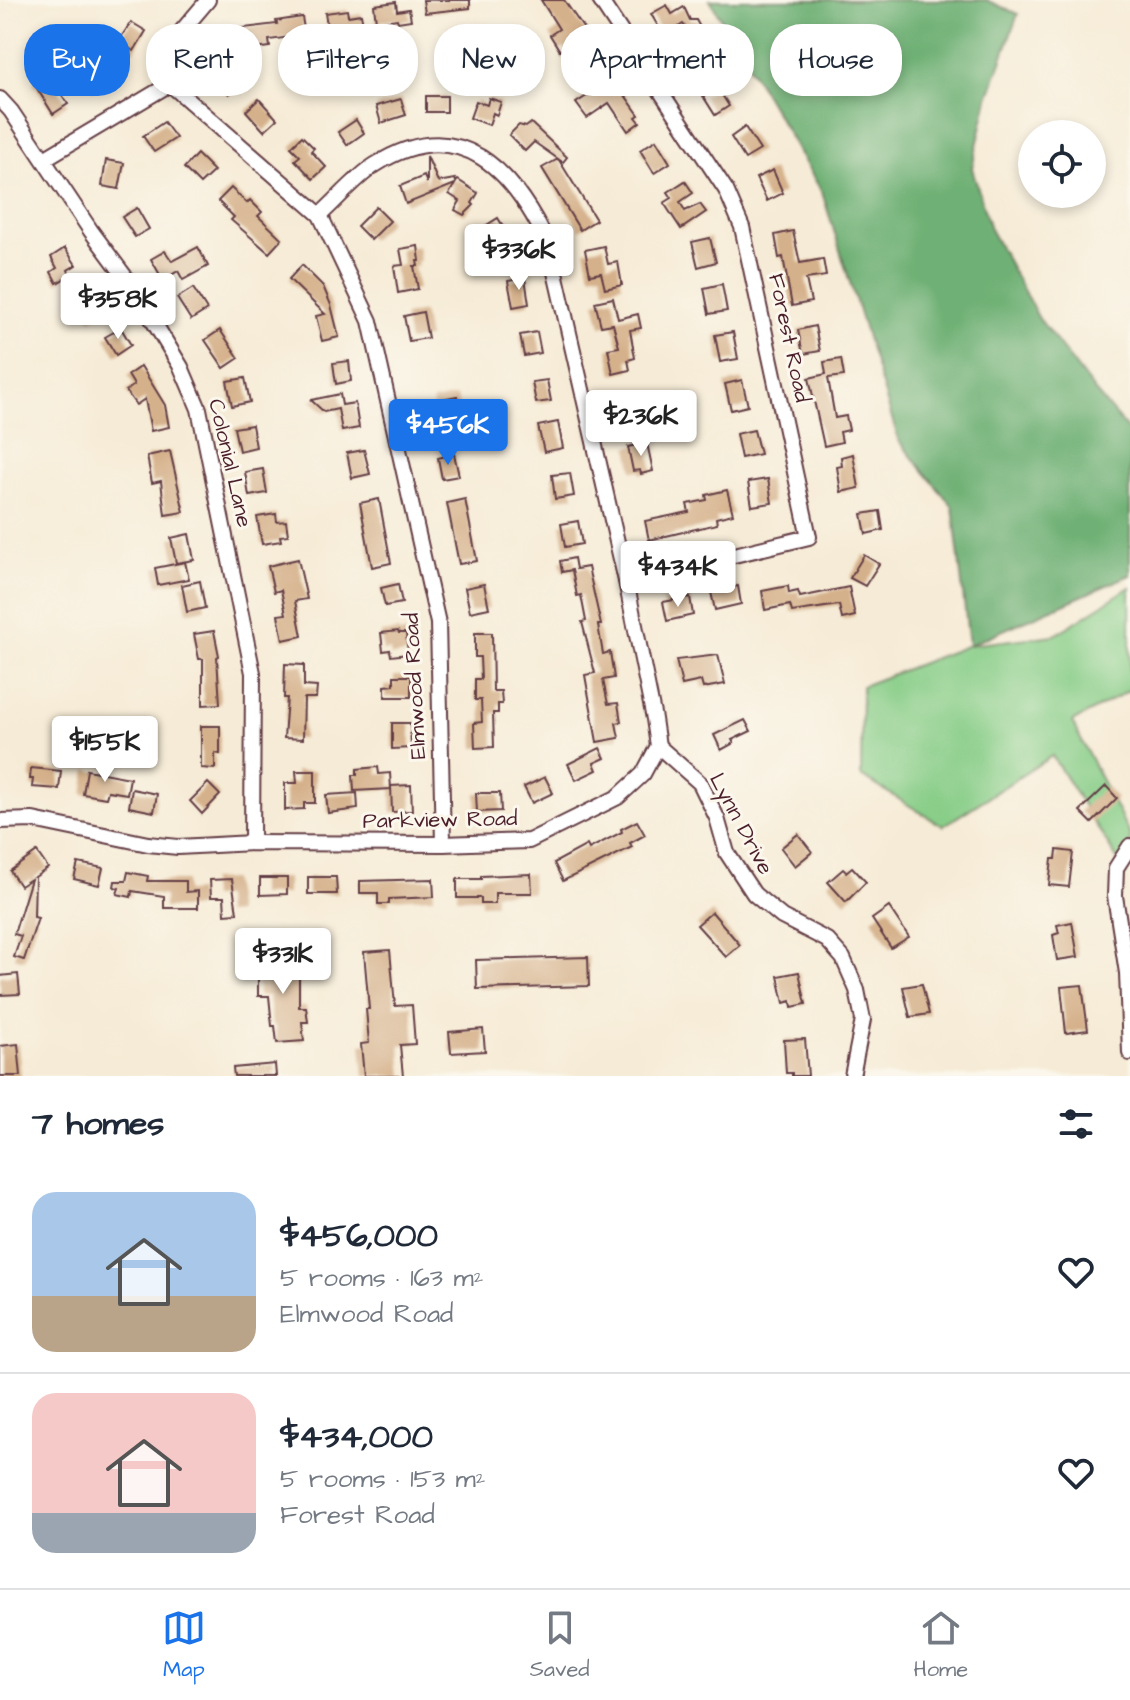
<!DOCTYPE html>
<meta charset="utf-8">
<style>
:root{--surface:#fff;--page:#f2f2f3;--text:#1f2937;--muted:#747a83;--line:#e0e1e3;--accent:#1a73e8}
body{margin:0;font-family:"Architects Daughter",sans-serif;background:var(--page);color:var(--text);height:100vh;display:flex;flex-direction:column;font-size:30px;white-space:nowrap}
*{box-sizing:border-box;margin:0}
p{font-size:26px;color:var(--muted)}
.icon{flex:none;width:44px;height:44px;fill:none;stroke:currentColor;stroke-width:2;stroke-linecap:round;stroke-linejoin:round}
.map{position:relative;height:1076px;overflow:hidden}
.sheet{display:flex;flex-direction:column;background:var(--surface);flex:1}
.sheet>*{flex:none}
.banner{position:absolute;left:24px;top:24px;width:1082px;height:72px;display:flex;gap:16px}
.buttons{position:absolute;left:1018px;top:120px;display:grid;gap:16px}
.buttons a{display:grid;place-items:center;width:88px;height:88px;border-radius:50%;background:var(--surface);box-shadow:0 4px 12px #0003;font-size:40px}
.price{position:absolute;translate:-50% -68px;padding:0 18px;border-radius:8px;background:#fff;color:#222;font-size:26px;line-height:52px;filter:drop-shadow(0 2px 4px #0008)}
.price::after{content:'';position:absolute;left:50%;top:48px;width:24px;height:18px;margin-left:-12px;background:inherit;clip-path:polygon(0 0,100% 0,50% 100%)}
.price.selected{background:var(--accent);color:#fff}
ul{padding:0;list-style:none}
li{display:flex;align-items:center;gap:24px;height:200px;padding:0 32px}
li+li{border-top:2px solid var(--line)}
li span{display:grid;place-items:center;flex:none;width:224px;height:160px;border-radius:24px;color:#555}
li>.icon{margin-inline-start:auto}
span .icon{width:96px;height:96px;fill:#fffc;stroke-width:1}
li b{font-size:34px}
h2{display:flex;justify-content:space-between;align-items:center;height:96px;padding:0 32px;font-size:34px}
.chip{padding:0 28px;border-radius:32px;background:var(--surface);box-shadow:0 4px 12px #0003;font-size:28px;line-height:72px}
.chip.selected{background:var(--accent);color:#fff}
.tab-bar{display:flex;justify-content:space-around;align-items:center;height:112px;border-top:2px solid var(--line);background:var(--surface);font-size:22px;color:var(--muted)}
.tab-bar a{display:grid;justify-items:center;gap:4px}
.tab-bar .selected{color:var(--accent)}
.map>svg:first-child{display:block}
</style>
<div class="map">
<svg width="1130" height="1076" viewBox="0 0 1130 1076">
<rect width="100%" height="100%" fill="#fbf7ec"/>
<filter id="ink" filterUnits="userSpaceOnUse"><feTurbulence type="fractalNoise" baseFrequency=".0125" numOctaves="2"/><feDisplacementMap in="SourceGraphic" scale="16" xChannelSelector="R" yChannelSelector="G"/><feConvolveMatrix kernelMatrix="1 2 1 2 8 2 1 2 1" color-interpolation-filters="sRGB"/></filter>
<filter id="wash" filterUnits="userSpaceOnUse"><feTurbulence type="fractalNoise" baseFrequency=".006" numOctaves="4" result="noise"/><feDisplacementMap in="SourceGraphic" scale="32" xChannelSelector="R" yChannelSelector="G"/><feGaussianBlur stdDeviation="1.8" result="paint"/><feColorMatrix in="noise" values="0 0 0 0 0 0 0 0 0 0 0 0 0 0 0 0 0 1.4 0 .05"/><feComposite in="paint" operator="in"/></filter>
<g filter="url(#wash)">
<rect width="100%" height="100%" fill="#f6ebd6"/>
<path fill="#88cd88" stroke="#69765a" stroke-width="2" d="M1130,587V690L1072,722L1130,835V860L1123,868L1052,756L943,826L861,776L862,686L969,645L1055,635Z"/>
<path fill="#6eb074" stroke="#5c6850" stroke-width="2" d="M710,0H986L1018,14L988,98L972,168L990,229L1038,317L1096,393L1130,432V575L969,645L953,507L899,441L822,192Z"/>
<g id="blocks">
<g fill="#d5b18b">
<path d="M423,0H470V8L425,13Z"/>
<path d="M541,0H564L620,82L617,84L639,115L636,117L640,122L628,131L609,103L587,118L576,103L599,88L575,53L570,57L564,48L560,51L550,35L559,29Z"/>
<path d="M396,2L397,11L409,9L411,20L398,22L397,19L376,22L374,5Z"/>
<path d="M667,5L672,14L684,7L690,20H696L701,29L691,35L683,24L664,36L651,14Z"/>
<path d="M347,10L348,16L361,14L364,29L342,35L341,28L328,30L325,13Z"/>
<path d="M302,17L305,35L269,40L270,47L255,49L254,43L237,46L235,29L277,24L276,21Z"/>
<path d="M131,22L146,31L134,51L118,42Z"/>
<path d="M695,44L710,66L699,73L696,68L688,73L677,56Z"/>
<path d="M218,59L241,80L229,94L214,80L217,76L208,67Z"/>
<path d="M104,62L114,78L93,91L83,74Z"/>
<path d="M55,67L62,77L54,83L68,104L53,114L33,82Z"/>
<path d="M717,87L729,106L715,115L703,96Z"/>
<rect x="426" y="96" width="21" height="16"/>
<path d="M489,98L501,102L497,115L493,113L489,125L470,118L476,101L487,105Z"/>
<path d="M259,99L277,119L264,131L246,111Z"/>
<path d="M401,99L406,115L381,123L376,106Z"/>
<path d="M356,120L364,133L347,145L338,132Z"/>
<path d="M164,122L176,138L154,152L143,136Z"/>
<path d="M531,123L567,157L563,162L559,160L596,220L580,230L542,168L558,159L534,142L525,151L509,135L519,125L526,127Z"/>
<path d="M745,127L760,150L745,159L731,137Z"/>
<path d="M302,136L314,148L311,151L326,167L313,179L295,160L300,156L291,147Z"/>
<path d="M656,140L670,163L654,173L640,150Z"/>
<path d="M197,154L214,171L200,184L184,168Z"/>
<path d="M427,156L438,182L455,179L456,182L458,180L478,193L472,203L474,205L464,215L455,210L460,201L449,194L455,184L406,204L400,186L424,176L427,183Z"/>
<path d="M106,160L124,163L119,189L102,186Z"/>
<path d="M773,170L783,193L767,201L756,178Z"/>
<path d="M685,181L693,193L680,202L685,211L700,204L706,212L681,229L664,203L672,198L668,192Z"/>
<path d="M231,188L247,203L250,200L262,212L258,216L282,239L269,253L231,220L234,217L218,201Z"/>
<path d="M376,207L390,221L371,240L357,226Z"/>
<path d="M137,208L149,229L135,237L122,217Z"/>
<path d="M498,218L511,239L495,249L482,228Z"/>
<path d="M793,231L800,263L823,259L826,276L806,279L811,302L792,306L783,257L779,258L775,235Z"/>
<path d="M710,238L716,262L698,267L692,242Z"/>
<path d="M418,246L420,261H417L418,266H414L418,289L398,293L394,266L403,265L400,249Z"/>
<path d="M604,246L608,264L618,262L622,285L605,289L601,273L590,275L585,250Z"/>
<path d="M198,247L208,266L183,280L178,271L163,280L151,259L165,251L172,261Z"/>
<path d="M65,248L76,265L68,270L70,275L57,283L51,272L57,268L51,257Z"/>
<path d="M302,265L323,286L331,305L339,337L322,341L316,316L325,314L289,279Z"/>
<path d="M525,278L529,304L513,307L508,281Z"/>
<path d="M722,284L727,311L709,314L704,288Z"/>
<path d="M193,288L207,310L191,320L177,298Z"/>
<path d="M93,290L106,310L91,320L78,299Z"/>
<path d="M613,298L618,319L638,314L641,328L630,330L635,358L628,360L630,370L613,374L608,349L619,347L613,324L601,326L595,302Z"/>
<path d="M423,312L428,338L409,341L404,316Z"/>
<path d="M815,326L820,351L803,354L798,330Z"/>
<path d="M121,328L131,345L116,355L105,337Z"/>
<path d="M220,330L239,358L224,368L205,340Z"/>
<path d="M537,332L541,353L524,356L520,335Z"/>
<path d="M733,332L738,359L720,362L715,335Z"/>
<path d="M841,359L844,376L828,378L835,418L846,416L849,430L840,432L842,442L824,446L809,378L826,374L824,362Z"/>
<path d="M349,361L351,381L336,384L333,363Z"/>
<path d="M141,366L165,405L169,427L151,431L145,399L136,405L126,391L134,385L128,375Z"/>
<path d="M245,378L250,402L232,406L227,381Z"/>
<path d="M547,380L551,401L536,403L532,382Z"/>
<path d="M742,380L748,406L731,410L725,384Z"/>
<path d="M340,394L342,405L355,403L359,428L342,431L338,409L324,412L311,400Z"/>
<path d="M635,394L640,418L624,422L618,398Z"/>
<path d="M457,396L460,410L445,414L448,431L430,435L425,412L434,411L432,401Z"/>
<path d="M558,422L563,448L544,452L538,426Z"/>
<path d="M252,425L256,447L239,451L234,428Z"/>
<path d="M754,430L760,454L741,458L736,434Z"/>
<path d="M647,443L653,471L641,474L640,470L633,471L628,447Z"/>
<path d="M364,450L370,474L352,478L347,453Z"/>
<path d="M170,451L184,512L165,515L161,481L152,483L147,456Z"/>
<path d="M454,454L459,476L442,479L438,458Z"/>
<path d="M853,454L859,488L841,492L837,467L842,466L841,457Z"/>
<path d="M263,469L267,493L249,496L245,472Z"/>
<path d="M570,473L574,496L555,499L552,475Z"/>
<path d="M768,479L772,503L752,506L748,482Z"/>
<path d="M727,490L733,514L716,518L717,524L649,540L645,521L689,512L687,504L707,500L706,495Z"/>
<path d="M379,499L391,563L372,567L360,503Z"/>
<path d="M465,499L477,561L459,564L447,503Z"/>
<path d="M880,511L883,530L866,534L862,514Z"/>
<path d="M276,514L277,522L286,521L288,535L280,536L281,541L262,544L257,517Z"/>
<path d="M578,521L582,544L565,547L561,524Z"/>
<path d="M189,534L194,560L176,563L171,538Z"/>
<path d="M864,555L879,564L865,586L850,578Z"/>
<path d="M574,558L576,569L588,567L601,625H598L603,654L610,652L614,678L603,680L608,704L618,703L621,722L616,723L619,738L597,742L585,675L595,673L582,622L586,621L581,595L577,596L572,570L562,572L560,561Z"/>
<path d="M298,559L307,599L295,601L302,636L283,640L278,615L286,614L281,590L274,592L268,566Z"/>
<path d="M185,562L189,579L158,585L155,568Z"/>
<path d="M200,581L205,608L187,612L182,585Z"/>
<path d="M398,584L402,603L385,606L381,588Z"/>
<path d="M484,584L489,608L470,612L465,588Z"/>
<path d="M738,586L741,604L715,610L711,592Z"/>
<path d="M788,586L789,593L798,591L800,597L849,587L855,616L842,619L839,605L792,612L790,605L765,610L762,591Z"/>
<path d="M690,597L693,615L667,621L663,602Z"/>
<path d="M214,631L219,656L217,657L220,704L203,705V659H199L194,634Z"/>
<path d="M398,631L399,633H406L408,654L391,656L390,650L383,651L381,633Z"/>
<path d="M475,633H492L493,691H501L502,704H498V713H493L494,747L475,748L474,723L482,722L481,700H475V679H481L480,657H475Z"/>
<path d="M718,655L725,684L703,688L701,681L682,685L676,660Z"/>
<path d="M285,664L304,665V686L317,687L316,698H304L303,739L284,738L287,698H284Z"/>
<path d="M394,676H411V697H385V686L394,685Z"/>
<path d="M745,720L751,731L732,740L734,743L721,750L714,735Z"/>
<path d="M392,723H410L411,748L392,749Z"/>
<path d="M201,726H220V754L215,753V769L201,768Z"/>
<path d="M600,748L605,758L594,763L597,770L576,780L568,764Z"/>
<path d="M378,767L379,774L390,773L391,789L354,791L353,775H357V769Z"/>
<path d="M31,768L61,771L59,789L32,787L33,779H30Z"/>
<path d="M87,770L130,778L127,794L108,791L106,798L83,794Z"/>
<path d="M296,771H315V803H304V809L285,810V783H297Z"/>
<path d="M545,777L553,793L532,803L524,787Z"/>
<path d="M208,783L220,795L202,814L190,801Z"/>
<path d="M411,785L412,811L392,812L391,786Z"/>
<path d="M1106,786L1117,798L1092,823L1080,811Z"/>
<path d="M132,789L157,794L154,812L129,807Z"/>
<path d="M357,793L358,809L328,813L326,795Z"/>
<path d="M476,793H500L501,811L477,812Z"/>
<path d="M637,821L645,835L630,843L632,847L563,881L554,863L587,845L589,849L622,832L621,829Z"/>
<path d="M798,834L812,852L795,866L781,848Z"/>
<path d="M1057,850L1073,852L1069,887L1049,885L1052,859H1056Z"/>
<path d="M37,852L48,868L35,877L34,917L38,918L24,960L14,957L21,936L14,934L31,879L20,886L10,871Z"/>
<path d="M78,863L103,868L99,885L74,879Z"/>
<path d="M852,867L866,882L846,902L828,882L843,869L846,872Z"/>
<path d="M128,872L148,876L147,881H186V892L198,891V908H164V896L132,891L131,897L117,894L119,888L114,887L115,881H126Z"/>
<path d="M531,874L532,893H495V904H481V898H457V879H481V876Z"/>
<path d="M308,877H336L337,894H308Z"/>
<path d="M260,878H287V894L260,895Z"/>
<path d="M232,879L237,913L225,914L224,897H211L210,880Z"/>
<path d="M433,879L434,897L389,899V904H378V893H360V881Z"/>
<path d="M889,907L909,937L891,948L872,919Z"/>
<path d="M712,912L740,945L726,957L697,925Z"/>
<path d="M1072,922L1078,957L1057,960L1053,935L1059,933L1057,925Z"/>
<path d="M390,950L395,1006L412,1005L415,1044L400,1045L403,1076H364L361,1044L369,1043L366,1009H369L364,952Z"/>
<path d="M258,957H299V1007H306L308,1022H302L304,1041L277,1043L275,1026H272L269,996H258Z"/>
<path d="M588,957L589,986L477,989L476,960Z"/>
<path d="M799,972L806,1004L792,1007L791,1001L784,1003L778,976Z"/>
<path d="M18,974L20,994L0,995V976Z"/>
<path d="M922,984L929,1014L910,1017L903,987Z"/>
<path d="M1082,985L1088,1030L1066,1033L1061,987Z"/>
<path d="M483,1029L485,1051L451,1053L449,1032Z"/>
<path d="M805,1039L808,1076H792V1073H786L784,1040Z"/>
<path d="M18,1044L21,1076H0V1046Z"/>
<path d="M275,1064L276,1076H234L233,1068Z"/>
</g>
</g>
</g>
<g filter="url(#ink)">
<use href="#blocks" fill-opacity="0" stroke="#643e45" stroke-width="2"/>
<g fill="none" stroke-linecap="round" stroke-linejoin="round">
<g stroke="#643e45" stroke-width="18">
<g id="minor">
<path d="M600,0L726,190L742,227L809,537L626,581"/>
<path d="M170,84L320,215L370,321L438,623L443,844"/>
<path d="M0,99L11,111L91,231L132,286L181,367L199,409L253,673L252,843"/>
<path d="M44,159L170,84L165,62L180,33L208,0"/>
<path d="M658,746L700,783L717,818L727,853L754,894L782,917L827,940L843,958L857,990L863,1020L852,1076"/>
<path d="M0,821L33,820L148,844L178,847L252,843L443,844L529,841L618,797L643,774L658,746L654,719L626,581L549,246C514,171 460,111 375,165C355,178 338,199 320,215"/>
<path d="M1130,846L1116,868L1115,896L1127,973L1130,1053"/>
</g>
</g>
<use href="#minor" stroke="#fff" stroke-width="14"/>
</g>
</g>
<g text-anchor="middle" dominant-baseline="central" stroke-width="6" stroke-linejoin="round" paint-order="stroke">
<g font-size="22" fill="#4a1f2b" stroke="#fbf7ec">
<text transform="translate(789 338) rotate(78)">Forest Road</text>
<text transform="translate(230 463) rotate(77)">Colonial Lane</text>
<text transform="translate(415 686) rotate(-93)">Elmwood Road</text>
<text transform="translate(440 820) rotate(-1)">Parkview Road</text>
<text transform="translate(741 824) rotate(62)">Lynn Drive</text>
</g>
</g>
</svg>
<div class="buttons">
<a><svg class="icon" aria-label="locate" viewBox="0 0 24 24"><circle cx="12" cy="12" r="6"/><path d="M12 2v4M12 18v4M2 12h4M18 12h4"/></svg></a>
</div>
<b class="price" style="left:519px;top:292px">$336K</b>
<b class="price" style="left:118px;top:341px">$358K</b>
<b class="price" style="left:641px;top:458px">$236K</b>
<b class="price selected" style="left:448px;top:467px">$456K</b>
<b class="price" style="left:678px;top:609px">$434K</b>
<b class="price" style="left:105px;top:784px">$155K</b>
<b class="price" style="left:283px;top:996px">$331K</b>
<div class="banner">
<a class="chip selected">Buy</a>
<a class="chip">Rent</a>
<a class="chip">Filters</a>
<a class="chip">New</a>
<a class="chip">Apartment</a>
<a class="chip">House</a>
</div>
</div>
<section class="sheet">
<h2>7 homes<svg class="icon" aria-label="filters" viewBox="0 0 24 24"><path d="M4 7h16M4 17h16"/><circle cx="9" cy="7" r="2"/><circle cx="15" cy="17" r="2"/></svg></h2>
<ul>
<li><span style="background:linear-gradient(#a9c7e8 65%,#b9a48a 0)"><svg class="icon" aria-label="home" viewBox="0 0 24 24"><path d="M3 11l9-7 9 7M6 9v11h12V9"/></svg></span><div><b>$456,000</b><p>5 rooms · 163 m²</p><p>Elmwood Road</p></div><svg class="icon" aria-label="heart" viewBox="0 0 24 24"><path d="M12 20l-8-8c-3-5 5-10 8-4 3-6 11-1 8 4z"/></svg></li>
<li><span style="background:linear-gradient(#f6c9c9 75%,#9aa5b1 0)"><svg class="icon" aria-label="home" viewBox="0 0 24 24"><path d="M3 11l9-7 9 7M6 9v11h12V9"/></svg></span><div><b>$434,000</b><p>5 rooms · 153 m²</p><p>Forest Road</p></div><svg class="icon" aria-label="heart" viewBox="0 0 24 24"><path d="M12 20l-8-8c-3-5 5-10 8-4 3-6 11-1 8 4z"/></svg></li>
</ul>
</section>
<nav class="tab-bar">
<a class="selected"><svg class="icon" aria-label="map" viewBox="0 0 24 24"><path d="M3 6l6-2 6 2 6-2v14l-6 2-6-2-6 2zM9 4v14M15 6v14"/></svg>Map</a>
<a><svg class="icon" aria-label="saved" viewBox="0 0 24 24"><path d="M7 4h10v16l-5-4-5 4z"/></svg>Saved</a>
<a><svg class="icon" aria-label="home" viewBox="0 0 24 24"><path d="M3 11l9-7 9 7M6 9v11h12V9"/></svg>Home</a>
</nav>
